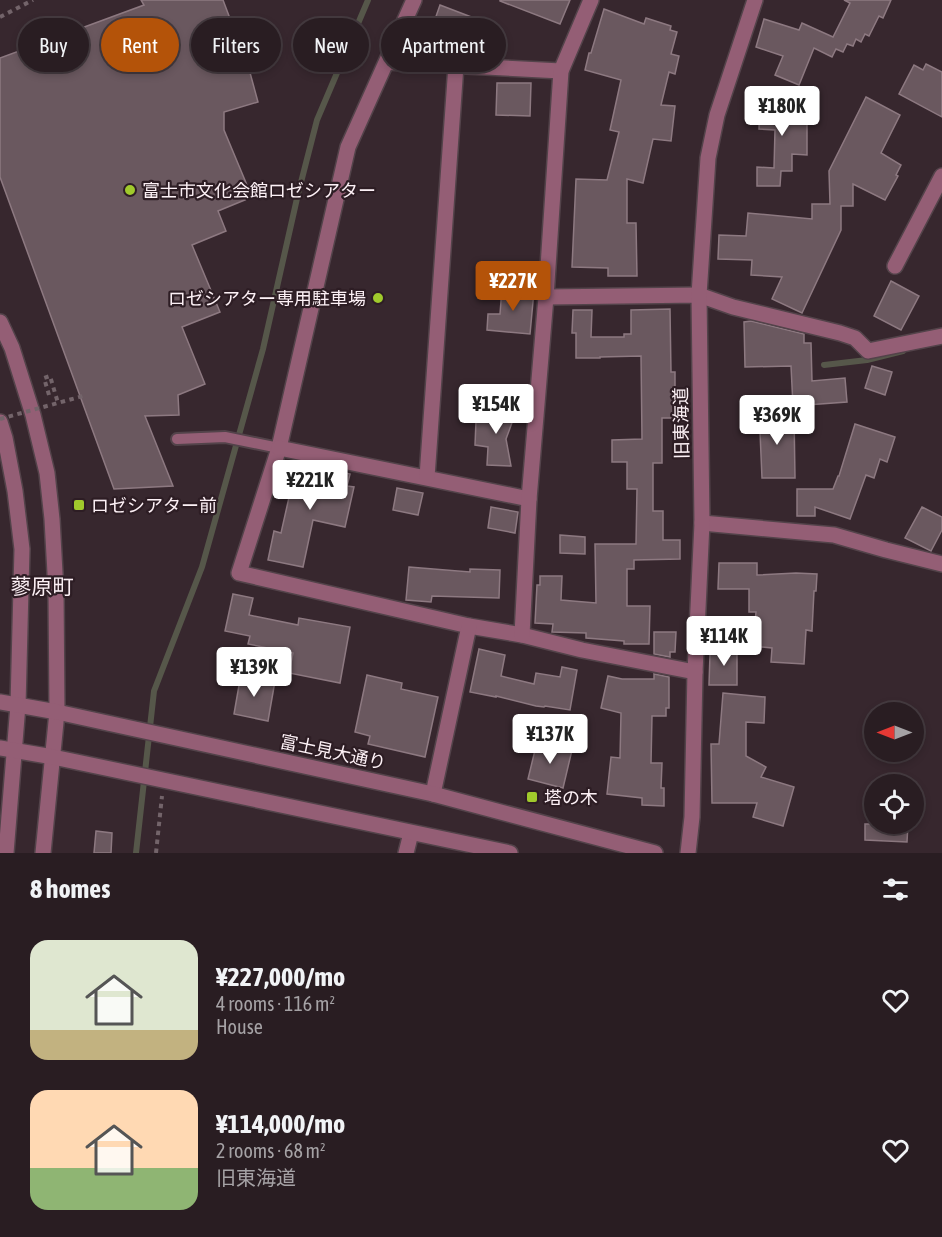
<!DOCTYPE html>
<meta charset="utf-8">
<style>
:root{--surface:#291d22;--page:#31262a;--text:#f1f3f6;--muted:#a5a2a5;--line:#453b40;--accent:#b45309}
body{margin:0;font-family:"Asap Condensed","Noto Sans JP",sans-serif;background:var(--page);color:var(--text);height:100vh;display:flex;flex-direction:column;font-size:22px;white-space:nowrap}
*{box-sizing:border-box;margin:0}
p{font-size:20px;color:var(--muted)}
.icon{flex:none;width:33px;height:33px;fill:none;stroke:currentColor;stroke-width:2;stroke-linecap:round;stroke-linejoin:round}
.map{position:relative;height:853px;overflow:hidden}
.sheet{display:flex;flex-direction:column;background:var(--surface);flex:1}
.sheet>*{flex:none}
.banner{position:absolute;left:18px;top:18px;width:600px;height:54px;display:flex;gap:12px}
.needle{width:39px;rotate:270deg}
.tools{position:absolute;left:864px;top:702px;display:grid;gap:12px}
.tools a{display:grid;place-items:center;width:60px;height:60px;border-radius:50%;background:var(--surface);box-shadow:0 3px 9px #0003,0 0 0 2px var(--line);font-size:30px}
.price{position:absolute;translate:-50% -51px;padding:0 14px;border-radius:6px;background:#fff;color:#222;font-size:20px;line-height:39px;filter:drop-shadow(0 2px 3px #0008)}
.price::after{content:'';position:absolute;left:50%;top:36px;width:18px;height:14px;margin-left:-9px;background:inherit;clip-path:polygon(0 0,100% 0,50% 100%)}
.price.active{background:var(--accent);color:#fff}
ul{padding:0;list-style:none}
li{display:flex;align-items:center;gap:18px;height:150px;padding:0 30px}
li span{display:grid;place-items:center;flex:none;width:168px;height:120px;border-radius:18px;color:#555}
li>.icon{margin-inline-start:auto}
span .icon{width:72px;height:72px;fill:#fffc;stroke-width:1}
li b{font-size:26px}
h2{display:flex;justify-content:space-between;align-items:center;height:72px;padding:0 30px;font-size:26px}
.tag{padding:0 21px;border-radius:27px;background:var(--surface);box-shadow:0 3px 9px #0003,0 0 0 2px var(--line);font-size:21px;line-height:54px}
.tag.active{background:var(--accent);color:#fff}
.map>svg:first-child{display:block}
</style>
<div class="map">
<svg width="942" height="853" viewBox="0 0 942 853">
<rect width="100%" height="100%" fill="#37272e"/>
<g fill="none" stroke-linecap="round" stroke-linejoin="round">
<g stroke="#56574a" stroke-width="6">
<path d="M824,365L867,360L903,351"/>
<path d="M136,853L154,691L202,567L263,349L298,194L317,120L368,0"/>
</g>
</g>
<g fill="#6a585f" stroke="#8d7981" stroke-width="1.5">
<path d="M141,0H223L249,69L258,102L224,112V130L252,197L218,211L226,231L192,245L220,312L182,327L205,384L178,395L179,415L145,416L173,486L114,489L0,177V58L144,5Z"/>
<path d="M500,0H570L560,24L500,1Z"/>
<path d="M844,0H891L883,18L879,16L869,36L865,34L861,42L856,39L853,46L847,44L843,52L836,49L832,57L814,48L799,85L775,75L783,56L756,47L764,19L799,30L802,23L833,37L850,3Z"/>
<path d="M440,5L487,23L479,43L433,25Z"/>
<path d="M604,9L644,24L646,18L671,26L670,30L677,32L671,54L679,56L675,74L669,72L661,105L675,106L671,141L653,139L643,183L627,179V223H636L637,276H608V268L572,267L576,179L607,180L619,132L610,130L621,80L585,70L589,53H591Z"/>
<path d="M926,64L942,72V117L899,94L914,65L923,70Z"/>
<path d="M497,83H531L530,116L496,115Z"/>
<path d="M866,97L900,115L881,153L901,165L896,175L898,176L885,200L853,184V206H841V230L802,313L772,299L782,277L751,275L752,260L718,259L719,235L746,236L748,213L812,219V204H830L829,171Z"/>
<path d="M760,98L799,100L798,116L807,117V155L792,154V171H781L780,186H757V167L774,168L775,130L759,129Z"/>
<path d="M891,281L919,296L901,330L874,316Z"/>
<path d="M502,288L534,291L530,334L487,330L488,314H500Z"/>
<path d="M670,309L671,372H675V418H662V463H653V511H663V540H680V559L634,560V569H627V606H650L649,644H624V641L586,638V633L552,632L553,624L535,623L537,585H540V576H562L561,600L596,603L595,544H636L637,489H627V462H612V440L642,439L641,356L600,357V358H576V333H572L573,310H592L591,337H624V334H631V310Z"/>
<path d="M751,321L804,334V343H811L812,381L845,378L847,402L793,406L791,366L745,367L744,322Z"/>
<path d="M872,366L892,372L885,395L865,388Z"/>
<path d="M486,408L517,409L506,439L511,466L487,465L488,447L475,445L476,421L486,420Z"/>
<path d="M794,415L795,478H762L760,432H756V416Z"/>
<path d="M855,424L895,437L887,462L880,459L874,478L866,475L850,519L815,507V516H797V489H833L838,476H839Z"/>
<path d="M286,469L327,475L328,469L350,474L347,486L354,487L345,527L313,520L303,567L268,560L274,531L281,533L290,493L282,491Z"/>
<path d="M397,488L423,493L418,515L393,510Z"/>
<path d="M491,507L518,512L515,533L488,528Z"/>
<path d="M922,507L942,517V530L931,551L905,538Z"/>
<path d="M560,535L585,537V554L560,553Z"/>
<path d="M719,563H757V575L796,573L817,574L816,591H814L812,631L806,630L804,664L771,662L772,648L753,646L756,612H749V589H718Z"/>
<path d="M409,567L470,572V569L500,570L499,598L432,596L431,602L406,600Z"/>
<path d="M233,594L253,598L249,615L298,625L299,618L350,627L340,683L289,673L293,653L248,644L250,636L225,631Z"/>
<path d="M654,632H676L675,652H670V657L654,654Z"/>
<path d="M716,647H737V685H709L710,654H714Z"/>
<path d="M479,649L505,655L501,676L534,684L536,673L560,677L562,667L577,670L570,710L545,706L544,707L536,706L496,696V697L470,692Z"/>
<path d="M241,674L275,681L268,721L234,714Z"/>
<path d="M654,674L669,677V708H666V716H652L651,763H662L661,788H664V806L642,805V798L607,794L611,757L620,758L621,713L601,708L608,676L622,679H654Z"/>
<path d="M367,675L402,683L401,689L438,697L425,757L368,744L370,736L355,732Z"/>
<path d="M723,693L765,697L764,723L746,722V756L766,767L761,777L794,787L783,826L753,817L757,803H712L711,744H719Z"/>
<path d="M537,742L572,750L563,788L528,779Z"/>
<path d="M865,824H908L907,842L865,840Z"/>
<path d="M96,831L112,833L111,853H94Z"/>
</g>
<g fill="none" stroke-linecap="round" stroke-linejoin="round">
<g stroke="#53434a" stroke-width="14">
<path id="service" d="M177,439L225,437L279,448"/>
</g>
<g stroke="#53434a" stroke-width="18">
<g id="minor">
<path d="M414,0L348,147L279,448L239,573L469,626L522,635L582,650L695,672"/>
<path d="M387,62L561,71"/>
<path d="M895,266L942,176"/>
<path d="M546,297L699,295L733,307L840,333L855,338L868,351L942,336"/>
<path d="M279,448L529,499"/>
<path d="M427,477L456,65"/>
<path d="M702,523L834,535L886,550L942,564"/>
<path d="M522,635L529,499L546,297L561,71L591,0"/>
<path d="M433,794L469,626"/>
<path d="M406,853L411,833"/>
</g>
</g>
<g stroke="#53434a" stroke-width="18">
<g id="tertiary">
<path d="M0,322L12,348L33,415L47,473L52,519L56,591L57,712L43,853"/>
<path d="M0,422L5,438L15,491L22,549L18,705L6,853"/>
<path d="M0,702L57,712L433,794L655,853"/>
<path d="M0,748L53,757L510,853"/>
<path d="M688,853L692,817L695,672L702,523L699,295L708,158L717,115L755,0"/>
</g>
</g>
<g stroke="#73646a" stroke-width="4" stroke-dasharray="4.5 4.5" stroke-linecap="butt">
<path d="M0,17L33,0"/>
<path d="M49,395L44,378L50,376L58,403"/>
<path d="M156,853L162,796"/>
</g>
<use href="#service" stroke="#945e75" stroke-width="10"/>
<use href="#minor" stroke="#945e75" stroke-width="15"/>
<use href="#tertiary" stroke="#945e75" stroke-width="15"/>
<path stroke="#73646a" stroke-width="4" stroke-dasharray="4.5 4.5" stroke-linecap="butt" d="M0,419L83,396"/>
</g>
<g fill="#a0ca2c" stroke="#2d1d24" stroke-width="2">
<circle cx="130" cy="190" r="6"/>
<circle cx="378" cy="298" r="6"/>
<rect x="73" y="499" width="12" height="12" rx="3"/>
<rect x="526" y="791" width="12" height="12" rx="3"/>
</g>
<g text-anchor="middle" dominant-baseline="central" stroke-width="4.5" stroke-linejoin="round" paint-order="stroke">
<g font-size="18" fill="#fcf0f5" stroke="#2d1d24" text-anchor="start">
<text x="142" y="190">富士市文化会館ロゼシアター</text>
<text x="366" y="298" text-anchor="end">ロゼシアター専用駐車場</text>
<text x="91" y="505">ロゼシアター前</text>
<text x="544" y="797">塔の木</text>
</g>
<g font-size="18" fill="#fcf0f5" stroke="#2d1d24">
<text transform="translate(681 423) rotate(-91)">旧東海道</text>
<text transform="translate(333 752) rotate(12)">富士見大通り</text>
</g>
<g font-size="21" fill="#fcf0f5" stroke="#2d1d24">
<text x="42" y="586">蓼原町</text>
</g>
</g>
</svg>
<div class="tools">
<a><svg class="needle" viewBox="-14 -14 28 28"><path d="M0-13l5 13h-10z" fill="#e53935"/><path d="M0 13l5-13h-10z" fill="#a5a2a5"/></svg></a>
<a><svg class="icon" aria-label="locate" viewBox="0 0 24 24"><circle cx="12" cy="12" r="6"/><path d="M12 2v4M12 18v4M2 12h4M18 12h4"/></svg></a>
</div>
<b class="price" style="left:782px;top:137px">¥180K</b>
<b class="price active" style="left:513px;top:312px">¥227K</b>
<b class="price" style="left:496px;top:435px">¥154K</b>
<b class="price" style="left:777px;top:446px">¥369K</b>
<b class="price" style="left:310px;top:511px">¥221K</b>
<b class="price" style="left:724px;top:667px">¥114K</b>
<b class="price" style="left:254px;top:698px">¥139K</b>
<b class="price" style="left:550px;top:765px">¥137K</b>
<div class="banner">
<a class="tag">Buy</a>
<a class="tag active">Rent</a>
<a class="tag">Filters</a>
<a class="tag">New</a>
<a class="tag">Apartment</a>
</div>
</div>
<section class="sheet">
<h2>8 homes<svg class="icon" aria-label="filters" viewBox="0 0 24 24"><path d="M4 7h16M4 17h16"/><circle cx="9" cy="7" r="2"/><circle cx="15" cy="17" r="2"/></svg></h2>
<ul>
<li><span style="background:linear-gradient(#dfe7d0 75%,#c2b280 0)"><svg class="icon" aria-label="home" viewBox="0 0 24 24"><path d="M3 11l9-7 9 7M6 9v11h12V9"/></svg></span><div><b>¥227,000/mo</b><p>4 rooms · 116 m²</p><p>House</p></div><svg class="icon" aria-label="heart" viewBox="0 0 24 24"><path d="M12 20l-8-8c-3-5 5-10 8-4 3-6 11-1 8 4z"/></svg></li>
<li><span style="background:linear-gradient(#ffd9b3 65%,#8fb573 0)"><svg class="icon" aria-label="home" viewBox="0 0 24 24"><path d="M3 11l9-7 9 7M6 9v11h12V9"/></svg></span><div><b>¥114,000/mo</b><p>2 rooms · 68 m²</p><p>旧東海道</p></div><svg class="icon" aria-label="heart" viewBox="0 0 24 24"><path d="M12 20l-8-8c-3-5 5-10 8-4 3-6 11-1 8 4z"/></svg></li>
</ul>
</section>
